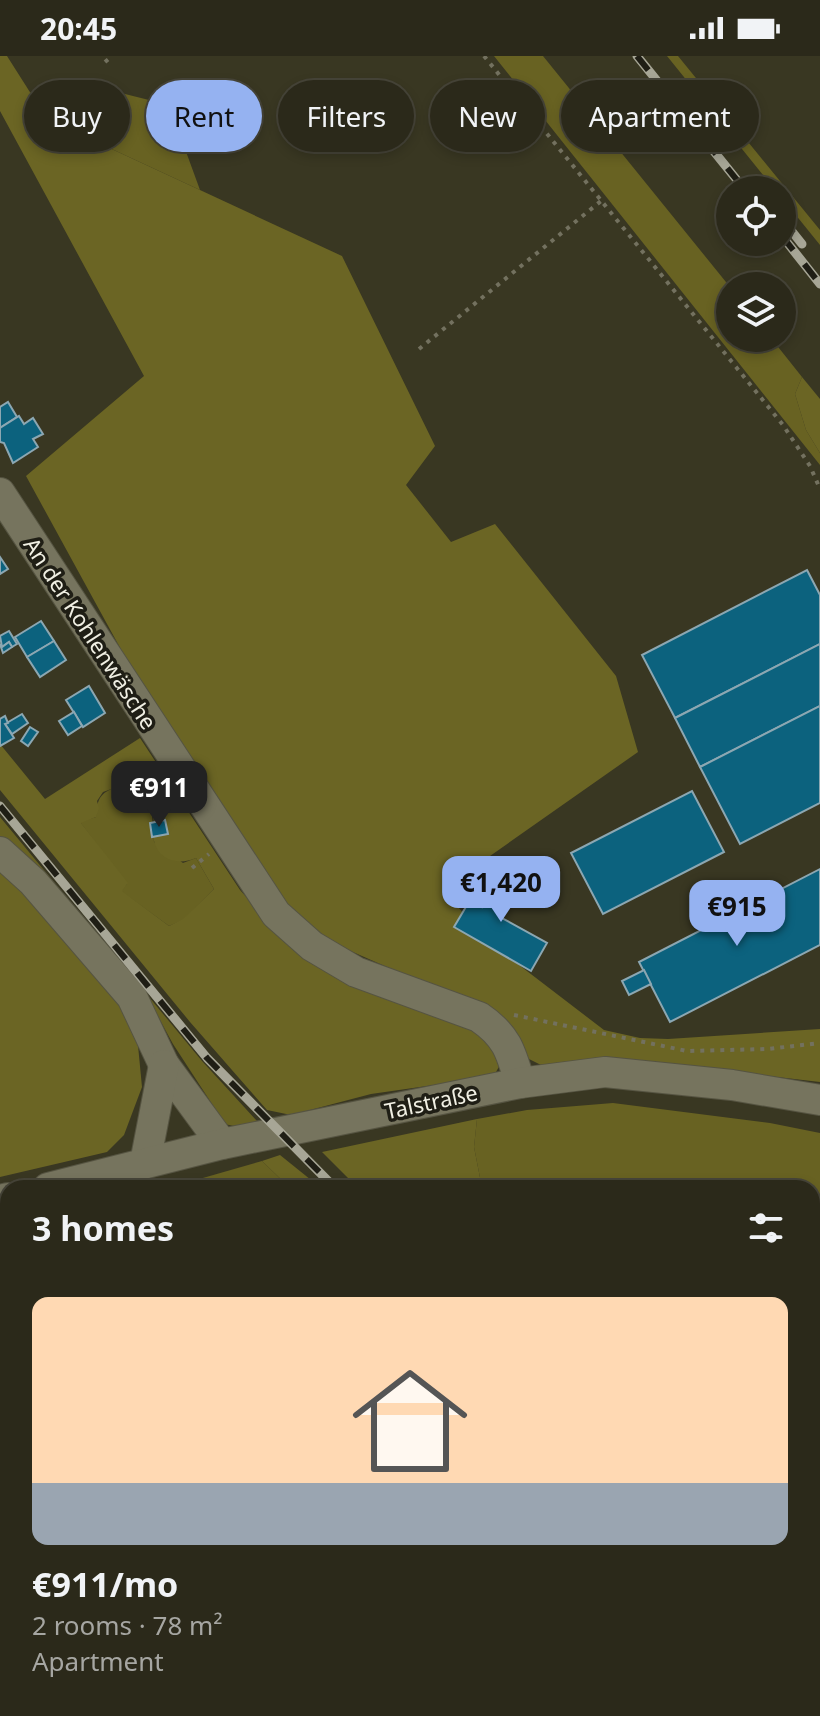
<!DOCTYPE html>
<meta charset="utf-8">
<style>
:root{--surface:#2b291a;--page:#333123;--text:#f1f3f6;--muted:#a6a6a2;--line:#474539;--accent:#95b2f1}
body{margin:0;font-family:"Noto Sans",sans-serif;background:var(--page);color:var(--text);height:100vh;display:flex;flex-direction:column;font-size:30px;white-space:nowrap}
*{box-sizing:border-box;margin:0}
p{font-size:26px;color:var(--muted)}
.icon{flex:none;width:44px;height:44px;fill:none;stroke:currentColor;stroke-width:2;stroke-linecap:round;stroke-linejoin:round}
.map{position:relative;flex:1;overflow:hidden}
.sheet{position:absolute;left:0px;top:1124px;width:820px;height:536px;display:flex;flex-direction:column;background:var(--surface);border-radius:24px 24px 0 0;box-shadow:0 4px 12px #0003,0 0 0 2px var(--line)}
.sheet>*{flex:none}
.banner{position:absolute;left:24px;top:24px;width:772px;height:72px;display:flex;gap:16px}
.tools{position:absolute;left:716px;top:120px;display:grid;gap:16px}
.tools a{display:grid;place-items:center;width:80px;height:80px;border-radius:50%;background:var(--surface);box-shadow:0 4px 12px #0003,0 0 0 2px var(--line);font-size:40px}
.price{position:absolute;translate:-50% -68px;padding:0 18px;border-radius:16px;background:var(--accent);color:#111;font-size:26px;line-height:52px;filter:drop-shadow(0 2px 4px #0008)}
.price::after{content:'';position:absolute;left:50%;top:48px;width:24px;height:18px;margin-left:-12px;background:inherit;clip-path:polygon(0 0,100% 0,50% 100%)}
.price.selected{background:#222;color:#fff}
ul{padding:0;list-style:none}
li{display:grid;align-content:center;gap:16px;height:424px;padding:0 32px}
li span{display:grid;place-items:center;height:248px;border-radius:16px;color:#555}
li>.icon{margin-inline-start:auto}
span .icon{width:144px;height:144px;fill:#fffc;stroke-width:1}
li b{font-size:34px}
h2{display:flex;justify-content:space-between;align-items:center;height:96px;padding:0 32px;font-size:34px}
.pill{padding:0 28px;border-radius:36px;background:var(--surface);box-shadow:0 4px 12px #0003,0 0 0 2px var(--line);font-size:28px;line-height:72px}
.pill.selected{background:var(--accent);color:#111}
.status{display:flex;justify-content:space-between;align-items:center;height:56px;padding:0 40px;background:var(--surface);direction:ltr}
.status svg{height:22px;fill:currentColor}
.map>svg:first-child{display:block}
</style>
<div class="status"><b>20:45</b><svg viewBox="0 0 49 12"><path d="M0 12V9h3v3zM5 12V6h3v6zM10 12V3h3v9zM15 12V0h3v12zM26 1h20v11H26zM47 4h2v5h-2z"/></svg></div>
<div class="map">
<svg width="820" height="1660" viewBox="0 0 820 1660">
<rect width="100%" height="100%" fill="#393722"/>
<g fill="#686222">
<path d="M494,0H543L730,231V282H771L802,321L795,338L806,374L820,397V409Z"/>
<path d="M667,0H678L820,174V189L782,142V134H775Z"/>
<path d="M93,30L169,49L200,134L47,63L30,36L71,53Z"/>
<path d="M116,731L133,738L152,759L154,786L183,807L196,802L214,833L183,864L169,870L121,835L127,828L80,766L96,761C97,743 100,737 116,731Z"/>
<path d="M0,761L202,1005L257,1065C248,1072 237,1071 225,1068L173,988L149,944L25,805L0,780Z"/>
<path d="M613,1047L770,1067L820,1077V1293L812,1296V1132H482L474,1091L477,1063L527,1054Z"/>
<path d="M262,1105L290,1132H168Z"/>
<path d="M8,1176V1652H428L439,1660H7L0,1652V1179Z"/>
<path d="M812,1367L820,1368V1638L812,1639Z"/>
</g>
<g fill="#6b6524" fill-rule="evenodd">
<path d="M0,0H7L47,63L342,200L435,390L406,429L451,486L495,468L616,620L638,696L443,833L485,883L604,974L640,982L668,983L820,973V1026L612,1002L541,1009L527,1002L412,922L321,882L286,852L164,672L26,420L144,320L0,55Z"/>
<path d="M802,321L820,343V397L806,374L795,338Z"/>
<path d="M140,682L240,834L275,873L481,974L502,1005L496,1016L483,1022L371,1038L291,1059L267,1054L190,966L0,734V688L45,743ZM117,731C129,736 147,745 152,759C156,766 152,777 154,785C159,806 180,809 196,802L214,833L183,863L169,870L122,835L128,827L81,767L96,761L99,752L97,745L103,736Z"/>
<path d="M0,814L35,847L116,942L137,979L142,1031L124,1079L107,1096L0,1121Z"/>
<path d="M477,1063L474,1091L482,1132H358L322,1096Z"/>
<path d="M280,1099L321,1132H290L262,1105Z"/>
</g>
<g fill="#0c627e" stroke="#8ca7b2" stroke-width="2">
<path d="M8,346L17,361L0,372V351Z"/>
<path d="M19,360L24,368L33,362L43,378L33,383L38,391L13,407L4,387L0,386V372Z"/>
<path d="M0,501L8,513L0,518Z"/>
<path d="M807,514L820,539V588L675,662L642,599Z"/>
<path d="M41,565L54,585L27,601L15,581Z"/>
<path d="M9,575L17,588L12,591L9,586L2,591L0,580Z"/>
<path d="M54,585L66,604L40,621L27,601Z"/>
<path d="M9,586L12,591L3,597L0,588L2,591Z"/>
<path d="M820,588V650L700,711L675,662Z"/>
<path d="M89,630L105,657L83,671L66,644Z"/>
<path d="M820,650V747L740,788L700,711Z"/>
<path d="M74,656L82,670L68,679L59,665Z"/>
<path d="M22,658L28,667L12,678L5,668Z"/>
<path d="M5,660L8,667L5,668L14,682L0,690V663Z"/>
<path d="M30,671L38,676L28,690L21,685Z"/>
<path d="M692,735L724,796L603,858L571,797Z"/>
<path d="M165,764L168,778L152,781L150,767Z"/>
<path d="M504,812L525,822L502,862L547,887L531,915L454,871L470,844L482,851Z"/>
<path d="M820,813V889L670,966L639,906Z"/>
<path d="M644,914L651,928L629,939L622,925Z"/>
</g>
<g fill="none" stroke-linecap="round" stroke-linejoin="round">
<g stroke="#565442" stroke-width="32">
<g id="minor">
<path d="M0,437L276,858L312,890L356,916L479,961C507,980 511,996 520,1027"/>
<path d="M0,796L33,826L132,941L164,1009L222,1088"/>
<path d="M145,1107L164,1009"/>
<path d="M48,1132L222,1088L520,1027L605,1016L732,1029L820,1044"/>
<path d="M0,1144L8,1142"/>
<path d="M769,1652L801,1657L820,1652"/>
</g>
</g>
<g stroke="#73715f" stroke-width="4" stroke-dasharray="4 6" stroke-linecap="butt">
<path d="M484,0L783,369L810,410L820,433"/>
<path d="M105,6L112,0"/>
<path d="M419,293L601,145"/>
<path d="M192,812L209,798"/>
<path d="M514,959L687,995L768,993L820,987"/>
</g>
<use href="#minor" stroke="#76745e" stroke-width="30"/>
<g stroke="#a7a696" stroke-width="9">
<g id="rail">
<path d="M637,0L745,134"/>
<path d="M782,163L802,188"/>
<path d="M782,180L820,228"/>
<path d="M0,750L207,1002L335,1132"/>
<path d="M812,1337L820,1338"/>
</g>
</g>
<use href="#rail" stroke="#1f1e15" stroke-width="6" stroke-dasharray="18" stroke-linecap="butt"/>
</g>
<g text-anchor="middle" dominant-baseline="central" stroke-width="7" stroke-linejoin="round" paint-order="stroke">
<g font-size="22" fill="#f0efe3" stroke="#1f1e15">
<text transform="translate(91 577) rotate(57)">An der Kohlenwäsche</text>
<text transform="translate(431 1045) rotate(-12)">Talstraße</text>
</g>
</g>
</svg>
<div class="tools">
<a><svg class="icon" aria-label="locate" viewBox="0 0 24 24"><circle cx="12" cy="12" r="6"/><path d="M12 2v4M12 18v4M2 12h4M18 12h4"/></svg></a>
<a><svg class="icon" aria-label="layers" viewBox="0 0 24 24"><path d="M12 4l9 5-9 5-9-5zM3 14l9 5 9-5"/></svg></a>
</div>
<b class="price selected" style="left:159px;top:773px">€911</b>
<b class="price" style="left:501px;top:868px">€1,420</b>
<b class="price" style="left:737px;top:892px">€915</b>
<div class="banner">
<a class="pill">Buy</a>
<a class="pill selected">Rent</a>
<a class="pill">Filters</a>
<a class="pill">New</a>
<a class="pill">Apartment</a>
</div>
<section class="sheet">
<h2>3 homes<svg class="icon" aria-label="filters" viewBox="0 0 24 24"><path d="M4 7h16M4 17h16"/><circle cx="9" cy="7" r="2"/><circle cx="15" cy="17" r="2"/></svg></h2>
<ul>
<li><span style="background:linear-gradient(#ffd9b3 75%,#9aa5b1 0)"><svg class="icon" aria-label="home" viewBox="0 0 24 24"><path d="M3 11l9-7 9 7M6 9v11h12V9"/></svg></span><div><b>€911/mo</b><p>2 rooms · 78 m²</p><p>Apartment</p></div></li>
</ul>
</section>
</div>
